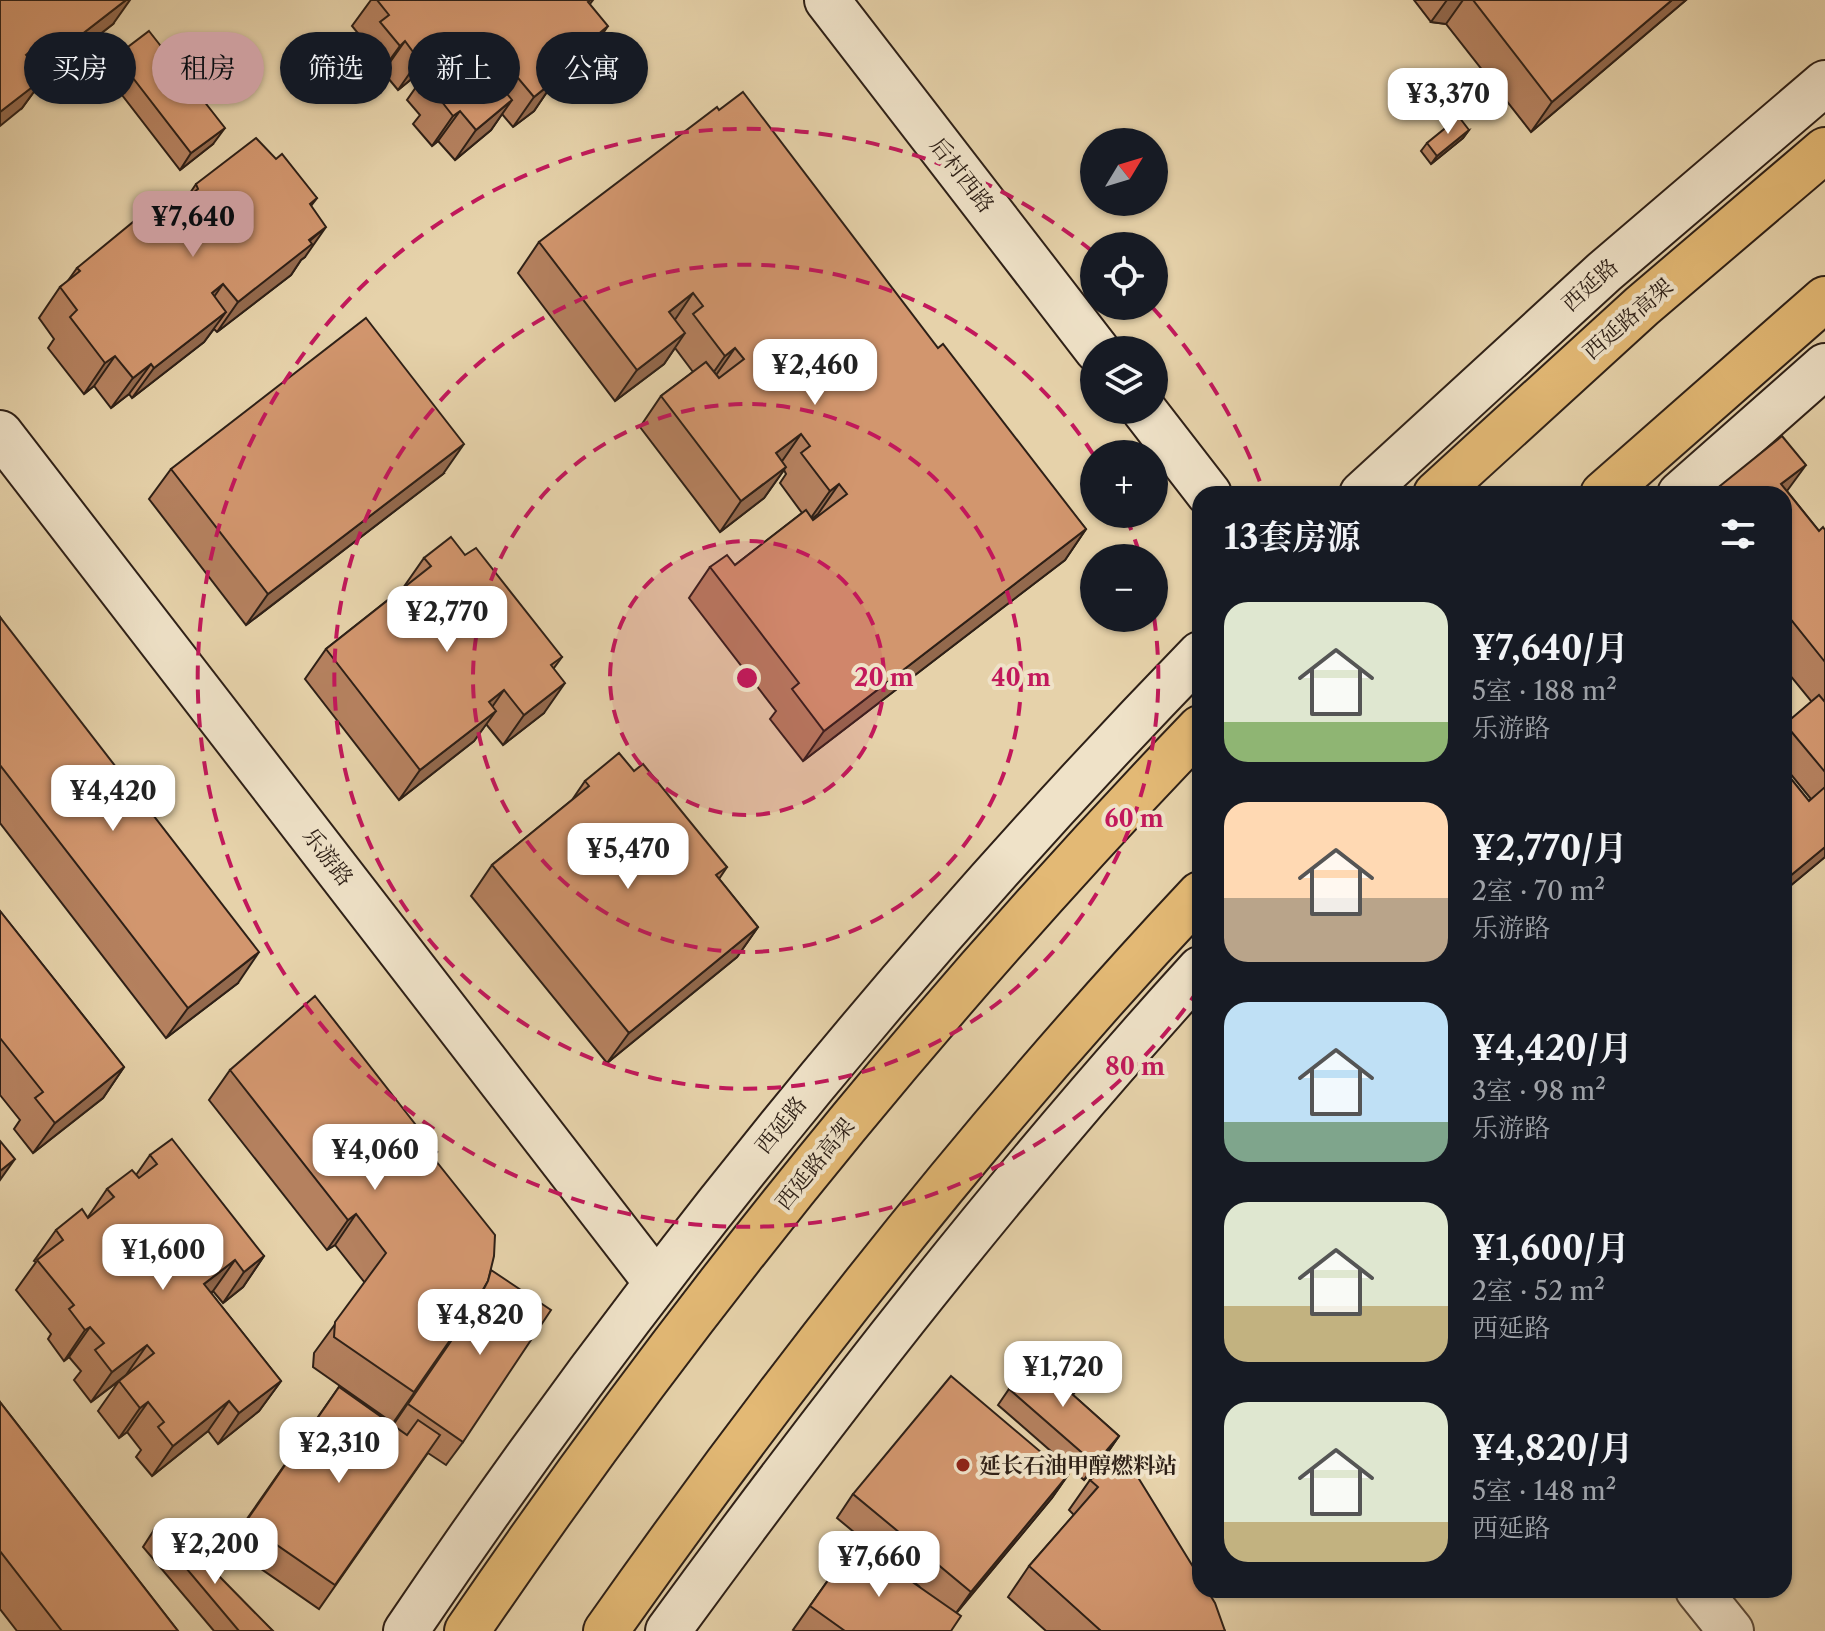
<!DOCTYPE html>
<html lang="zh">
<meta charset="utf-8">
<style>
:root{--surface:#171b24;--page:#242831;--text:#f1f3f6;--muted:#9ea1a6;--accent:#c59692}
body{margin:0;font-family:"Libre Caslon Text","Noto Serif SC",serif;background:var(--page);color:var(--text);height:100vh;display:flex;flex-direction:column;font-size:30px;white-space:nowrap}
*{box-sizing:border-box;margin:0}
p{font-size:26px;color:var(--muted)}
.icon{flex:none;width:44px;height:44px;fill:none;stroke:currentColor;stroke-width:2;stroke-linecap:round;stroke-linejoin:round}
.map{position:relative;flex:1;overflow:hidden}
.panel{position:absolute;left:1192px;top:486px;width:600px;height:1112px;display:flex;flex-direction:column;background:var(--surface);border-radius:24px;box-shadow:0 2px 6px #0004}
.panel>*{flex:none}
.banner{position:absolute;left:24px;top:32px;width:760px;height:72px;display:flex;gap:16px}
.needle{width:52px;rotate:52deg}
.controls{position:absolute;left:1080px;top:128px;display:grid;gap:16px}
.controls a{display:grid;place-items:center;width:88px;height:88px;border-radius:50%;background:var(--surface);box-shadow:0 2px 6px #0004;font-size:40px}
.price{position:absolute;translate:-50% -68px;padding:0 18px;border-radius:16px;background:#fff;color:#222;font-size:26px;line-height:52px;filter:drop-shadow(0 2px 4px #0008)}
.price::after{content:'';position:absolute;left:50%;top:48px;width:24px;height:18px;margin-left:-12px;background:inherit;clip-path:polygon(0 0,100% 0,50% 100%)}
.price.active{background:var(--accent);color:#111}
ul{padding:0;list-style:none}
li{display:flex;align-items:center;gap:24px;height:200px;padding:0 32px}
li span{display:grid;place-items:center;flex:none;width:224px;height:160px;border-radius:24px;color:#555}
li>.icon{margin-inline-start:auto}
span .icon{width:96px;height:96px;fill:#fffc;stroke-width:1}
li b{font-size:34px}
h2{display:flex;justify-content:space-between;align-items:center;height:96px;padding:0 32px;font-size:34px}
.tag{padding:0 28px;border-radius:36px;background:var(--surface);box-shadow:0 2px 6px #0004;font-size:28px;line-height:72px}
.tag.active{background:var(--accent);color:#111}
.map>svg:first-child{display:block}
</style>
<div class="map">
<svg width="1825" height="1631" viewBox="0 0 1825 1631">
<rect width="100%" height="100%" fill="#e6d2aa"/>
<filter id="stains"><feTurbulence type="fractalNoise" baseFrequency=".0025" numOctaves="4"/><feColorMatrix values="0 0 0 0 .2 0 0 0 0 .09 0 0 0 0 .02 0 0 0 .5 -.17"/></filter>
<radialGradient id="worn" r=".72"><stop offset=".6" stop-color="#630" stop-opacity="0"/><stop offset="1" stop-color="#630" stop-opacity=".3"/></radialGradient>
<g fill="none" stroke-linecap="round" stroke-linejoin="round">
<g stroke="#5c4c3c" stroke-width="48">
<path id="street" d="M1698,1590L1731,1631"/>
</g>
<g stroke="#2e2017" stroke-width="48">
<g id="secondary">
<path d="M827,0L1097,350"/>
<path d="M1144,410L1209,494"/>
<path d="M0,433L656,1282"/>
<path d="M1362,494L1604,272L1825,83"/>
<path d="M1680,494L1825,366"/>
<path d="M406,1631C641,1283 907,956 1200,654"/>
<path d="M668,1631C835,1402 1009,1179 1200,969"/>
</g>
</g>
<g stroke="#2e2017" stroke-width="48">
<g id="highway">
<path d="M1436,494L1642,306L1825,150"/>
<path d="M1603,494L1825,299"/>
<path d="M467,1631C686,1310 931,1008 1200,728"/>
<path d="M606,1631C788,1373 984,1124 1200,894"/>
</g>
</g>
<use href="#street" stroke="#efe2c8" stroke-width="44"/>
<use href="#secondary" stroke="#efe2c8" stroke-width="44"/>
<use href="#highway" stroke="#e3b975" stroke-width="44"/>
</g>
<g fill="#b5815f" stroke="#2e2017" stroke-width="2">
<path d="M0,0L113,24L44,78L22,108Z"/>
<path d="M371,0H593L590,4L587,57L551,86L534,111L513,127L502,114L491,130L455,160L438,141L432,146L413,124L420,115L407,100L423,77L420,72L398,90L383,72L378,76L359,52L366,43L352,26Z"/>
<path d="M1414,0H1686L1531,132L1446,24L1431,22Z"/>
<path d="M116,56L213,144L180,170L105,73Z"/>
<path d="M1469,130L1463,138L1431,164L1421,151L1427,143Z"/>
<path d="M276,159L317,198L311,206L305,257L301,260L291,275L217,332L214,329L204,342L132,398L129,394L111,408L94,386L84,394L48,348L54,339L39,318L60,287L67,282L77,268L153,224L186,199L196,184Z"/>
<path d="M539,242L938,348L1086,529L1065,560L803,761L770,719L776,711L689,598L710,567L735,565L802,513L780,483L786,474L784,470L764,498L720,532L640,427L661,396L693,372L675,348L664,364L615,401L518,273Z"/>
<path d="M171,469L443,474L246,625L149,499Z"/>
<path d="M1787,491L1819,531L1825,530V857L1784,891L1809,801L1811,799L1784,766V725L1812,702L1784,668V494Z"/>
<path d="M424,558L562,657L554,668L544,713L503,745L486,724L474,741L399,800L305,679L326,649L403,588Z"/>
<path d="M0,617L238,983L166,1038L0,823Z"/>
<path d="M634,771L727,867L719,879L758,927L737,957L607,1063L471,896L492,865L572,800L585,781Z"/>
<path d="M0,911L124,1067L103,1098L33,1153L14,1129L20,1120L0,1095Z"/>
<path d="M230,1070L437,1152L433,1158L491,1270L463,1442L446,1465L428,1453L319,1609L228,1546L339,1387L393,1425L462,1324L393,1423L313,1367L314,1353L365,1283L335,1245L327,1250L209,1100Z"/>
<path d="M150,1155L264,1256L243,1287L223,1303L213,1291L211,1293L281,1381L259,1411L218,1444L208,1431L152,1476L136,1457L141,1450L127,1432L119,1438L98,1411L119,1381L91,1402L74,1380L81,1371L69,1357L64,1361L48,1339L51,1334L16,1290L36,1262L34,1261L56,1230L88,1217L107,1189L136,1175Z"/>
<path d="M1009,1389H1077L1073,1395L1119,1436L1108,1452L1084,1480L998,1405Z"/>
<path d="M0,1402L178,1631H17L0,1609Z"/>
<path d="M1123,1453L1225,1631H1046L1008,1597L1029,1566L1074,1515L1069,1510L1090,1480Z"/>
<path d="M1068,1475L1052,1498L956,1613L951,1631H795L793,1630L855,1542L920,1587L837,1518L853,1494Z"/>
<path d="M154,1530L212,1572L273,1631H214L143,1547Z"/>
</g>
<g fill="#93694d" stroke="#2e2017" stroke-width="2">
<path d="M126,0H130L113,24L44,78L22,108L0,126V112L29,89L50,59Z"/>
<path d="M1447,0H1463L1446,24L1431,22Z"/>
<path d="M1672,0H1686L1531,132L1552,102Z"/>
<path d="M608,26L587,57L551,86L534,111L513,127L534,97L554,81L572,56Z"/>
<path d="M405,41L383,72L378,76L400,46Z"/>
<path d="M441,42L420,72L398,90L419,60Z"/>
<path d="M39,44L18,75L26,55Z"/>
<path d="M562,58L541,88L547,70Z"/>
<path d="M512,100L491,130L455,160L476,130Z"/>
<path d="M460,111L438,141L432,146L453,116Z"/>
<path d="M225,128L213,144L180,170L191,153Z"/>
<path d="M1469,130L1463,138L1431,164L1437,156Z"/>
<path d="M326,227L305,257L301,260L291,275L217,332L238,302Z"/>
<path d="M223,284L202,314L212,293Z"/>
<path d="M693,293L672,324L669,312Z"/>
<path d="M226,312L204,342L132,398L154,368Z"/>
<path d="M685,333L664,364L615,401L637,370Z"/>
<path d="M735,348L714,378L704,386L725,356Z"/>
<path d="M115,356L94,386L84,394L105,363Z"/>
<path d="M151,364L129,394L111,408L133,378Z"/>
<path d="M801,434L780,464L776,453Z"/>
<path d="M464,444L443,474L246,625L268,594Z"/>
<path d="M1806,465L1784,495L1781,484Z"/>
<path d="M786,467L764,498L720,532L741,501Z"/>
<path d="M839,484L818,514L808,522L830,491Z"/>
<path d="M1086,529L1065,560L803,761L824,731Z"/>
<path d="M565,683L544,713L503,745L524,715Z"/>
<path d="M504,690L483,720L489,702Z"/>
<path d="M496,711L474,741L399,800L420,770Z"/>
<path d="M1825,847V857L1784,891V881Z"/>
<path d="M758,927L737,957L607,1063L629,1033Z"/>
<path d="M259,952L238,983L166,1038L188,1008Z"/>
<path d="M124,1067L103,1098L33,1153L55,1123Z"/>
<path d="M15,1159L0,1180V1171Z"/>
<path d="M356,1214L335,1245L327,1250L348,1220Z"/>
<path d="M264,1256L243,1287L223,1303L244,1272Z"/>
<path d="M235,1260L213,1291L183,1315L204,1284Z"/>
<path d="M90,1327L69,1357L64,1361L85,1330Z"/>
<path d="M147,1345L126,1375L91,1402L112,1372Z"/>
<path d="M281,1381L259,1411L218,1444L239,1413Z"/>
<path d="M229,1401L208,1431L152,1476L173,1446Z"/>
<path d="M148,1402L127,1432L119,1438L140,1408Z"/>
<path d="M1119,1436L1108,1452L1084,1480L1095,1464Z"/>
<path d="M1068,1475L1052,1498L954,1616L971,1592Z"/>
</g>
<g fill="#d2966e" stroke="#2e2017" stroke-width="2">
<path d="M0,0H126L50,59L39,44L26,55L44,78L0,112Z"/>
<path d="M377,0H591L588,2L608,26L572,56L557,39L552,44L562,58L547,70L555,80L534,97L513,72L507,76L512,83L504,90L512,100L476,130L460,111L453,116L435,93L443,86L428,69L449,52L441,42L419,60L405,41L400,46L380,22L389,15Z"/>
<path d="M1473,0H1672L1552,102Z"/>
<path d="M149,31L225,128L191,153L116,56Z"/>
<path d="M743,92L938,348L943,344L1086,529L824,731L792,689L799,683L710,567L727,555L735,565L806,510L813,520L847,494L839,484L830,491L801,453L810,446L801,434L776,453L786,467L741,501L661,396L706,362L719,378L744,359L735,348L725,356L693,314L703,306L693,293L669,312L685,333L637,370L539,242L717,107L719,110Z"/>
<path d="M1459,117L1469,130L1437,156L1427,143Z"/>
<path d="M256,138L276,159L282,154L317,198L310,204L326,227L309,240L312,244L238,302L223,284L212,293L226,312L154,368L151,364L133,378L115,356L105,363L70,317L77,310L60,287L80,271L77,268L144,213L153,224L198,189L196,184Z"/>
<path d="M366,318L464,444L268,594L171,469Z"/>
<path d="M1782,436L1806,465L1781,484L1819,531L1823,527L1825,530V662L1784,611V494H1710Z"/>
<path d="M451,537L465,555L476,548L562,657L551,665L565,683L524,715L504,690L489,702L496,711L420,770L326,649L431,566L424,558Z"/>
<path d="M0,617L259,952L188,1008L0,765Z"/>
<path d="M1819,695L1825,702V772L1785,724Z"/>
<path d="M619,753L634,771L643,764L727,867L716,875L758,927L629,1033L492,865L589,786L585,781Z"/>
<path d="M1784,770L1809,801L1825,787V847L1784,881Z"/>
<path d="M0,911L124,1067L55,1123L35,1098L43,1092L0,1038Z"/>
<path d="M315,996L437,1152L432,1156L495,1235L494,1256L488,1281L471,1310L414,1392L334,1337L335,1322L386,1253L356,1214L348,1220L230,1070Z"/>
<path d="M172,1139L264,1256L244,1272L235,1260L204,1284L281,1381L239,1413L229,1401L173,1446L158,1427L164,1422L148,1402L140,1408L119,1381L154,1353L147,1345L112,1372L95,1350L104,1343L90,1327L85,1330L69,1309L74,1305L37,1260L63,1240L56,1230L82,1209L88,1218L114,1197L107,1189L132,1170L139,1178L157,1164L150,1155Z"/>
<path d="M0,1141L15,1159L0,1171Z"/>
<path d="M491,1270L551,1310L463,1442L408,1404L475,1306L488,1281Z"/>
<path d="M1039,1355L1077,1389L1072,1394L1119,1436L1095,1464L1009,1389Z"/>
<path d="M951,1376L1068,1475L971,1592L853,1494Z"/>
<path d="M339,1387L407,1435L418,1420L440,1435L335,1585L245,1523Z"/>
<path d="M0,1402L178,1631H62L0,1551Z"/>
<path d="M1123,1453L1200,1578V1590H1207L1215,1603L1225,1631H1101L1029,1566L1098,1487L1090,1480Z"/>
<path d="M164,1522L188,1556L195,1551L209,1565L212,1572L216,1573L273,1631H239L154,1530Z"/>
<path d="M855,1542L961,1616L951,1631H845L810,1606Z"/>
</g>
<circle cx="747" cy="678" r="137" fill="#c2185b" fill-opacity=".12"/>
<g fill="none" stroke="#c2185b" stroke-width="4" stroke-dasharray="14 10">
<circle cx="747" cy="678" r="137"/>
<circle cx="747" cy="678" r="274"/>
<path d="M1126 517A412 412 0 0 1 1141 558M1154 617A412 412 0 1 1 1093 454"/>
<path d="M1199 989A549 549 0 1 1 1092 251M1152 307A549 549 0 0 1 1263 490"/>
</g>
<circle fill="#8f2418" stroke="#efe2c8" stroke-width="3" cx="963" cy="1465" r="8"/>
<g text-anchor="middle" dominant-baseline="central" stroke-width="8" stroke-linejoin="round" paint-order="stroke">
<g font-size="22" fill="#2e2017" stroke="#efe2c8">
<text transform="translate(962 175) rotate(52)">后村西路</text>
<text transform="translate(1590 285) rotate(-42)">西延路</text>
<text transform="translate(1628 319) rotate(-41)">西延路高架</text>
<text transform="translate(328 857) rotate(52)">乐游路</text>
<text transform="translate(781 1125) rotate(-51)">西延路</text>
<text transform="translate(815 1164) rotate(-51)">西延路高架</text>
</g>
<g font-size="22" font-weight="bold" fill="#2e2017" stroke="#efe2c8" text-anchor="start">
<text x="979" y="1465">延长石油甲醇燃料站</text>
</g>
</g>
<circle cx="747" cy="678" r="12" fill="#c2185b" stroke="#efe2c8" stroke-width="4"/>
<g font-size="24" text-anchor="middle" font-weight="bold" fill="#c2185b" stroke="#efe2c8" stroke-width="8" stroke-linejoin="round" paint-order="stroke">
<text x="884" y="686">20 m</text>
<text x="1021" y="686">40 m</text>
<text x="1134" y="827">60 m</text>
<text x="1135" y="1075">80 m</text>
</g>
<rect width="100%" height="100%" filter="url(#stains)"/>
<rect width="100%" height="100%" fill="url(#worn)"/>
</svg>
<div class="controls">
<a><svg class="needle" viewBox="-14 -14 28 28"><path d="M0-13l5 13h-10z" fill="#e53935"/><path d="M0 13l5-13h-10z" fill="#9ea1a6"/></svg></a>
<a><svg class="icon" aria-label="locate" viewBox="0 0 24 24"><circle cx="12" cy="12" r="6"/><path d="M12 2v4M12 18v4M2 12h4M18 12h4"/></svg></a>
<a><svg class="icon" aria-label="layers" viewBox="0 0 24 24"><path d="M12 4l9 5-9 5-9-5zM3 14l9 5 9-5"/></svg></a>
<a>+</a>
<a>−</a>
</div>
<b class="price" style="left:1448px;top:136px">¥3,370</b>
<b class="price active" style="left:193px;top:259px">¥7,640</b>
<b class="price" style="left:815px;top:407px">¥2,460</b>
<b class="price" style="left:447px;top:654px">¥2,770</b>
<b class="price" style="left:113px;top:833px">¥4,420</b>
<b class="price" style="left:628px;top:891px">¥5,470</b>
<b class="price" style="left:375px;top:1192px">¥4,060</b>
<b class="price" style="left:163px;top:1292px">¥1,600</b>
<b class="price" style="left:480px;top:1357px">¥4,820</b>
<b class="price" style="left:1063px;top:1409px">¥1,720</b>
<b class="price" style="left:339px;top:1485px">¥2,310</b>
<b class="price" style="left:215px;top:1586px">¥2,200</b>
<b class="price" style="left:879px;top:1599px">¥7,660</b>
<div class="banner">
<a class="tag">买房</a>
<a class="tag active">租房</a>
<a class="tag">筛选</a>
<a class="tag">新上</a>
<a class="tag">公寓</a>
</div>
<section class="panel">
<h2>13套房源<svg class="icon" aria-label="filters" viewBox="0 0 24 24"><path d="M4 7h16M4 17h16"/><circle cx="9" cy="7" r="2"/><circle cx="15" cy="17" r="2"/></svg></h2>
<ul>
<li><span style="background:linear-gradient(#dfe7d0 75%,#8fb573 0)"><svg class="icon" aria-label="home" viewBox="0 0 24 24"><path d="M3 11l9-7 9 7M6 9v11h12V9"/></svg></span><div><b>¥7,640/月</b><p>5室 · 188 m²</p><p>乐游路</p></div></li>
<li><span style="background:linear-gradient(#ffd9b3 60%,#b9a48a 0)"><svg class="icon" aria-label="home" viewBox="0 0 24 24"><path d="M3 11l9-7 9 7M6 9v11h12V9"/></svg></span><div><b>¥2,770/月</b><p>2室 · 70 m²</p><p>乐游路</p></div></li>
<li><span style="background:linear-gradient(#bfe0f5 75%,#7fa58c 0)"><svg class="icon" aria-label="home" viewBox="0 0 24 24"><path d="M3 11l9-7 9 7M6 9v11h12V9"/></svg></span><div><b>¥4,420/月</b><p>3室 · 98 m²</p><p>乐游路</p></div></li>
<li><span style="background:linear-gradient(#dfe7d0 65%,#c2b280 0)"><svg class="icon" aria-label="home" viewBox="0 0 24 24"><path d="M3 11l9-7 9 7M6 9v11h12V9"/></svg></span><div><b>¥1,600/月</b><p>2室 · 52 m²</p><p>西延路</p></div></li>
<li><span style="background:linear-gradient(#dfe7d0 75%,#c2b280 0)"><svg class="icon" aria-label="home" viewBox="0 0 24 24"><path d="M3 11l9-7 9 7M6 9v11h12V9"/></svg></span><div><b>¥4,820/月</b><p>5室 · 148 m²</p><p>西延路</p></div></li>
</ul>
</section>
</div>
